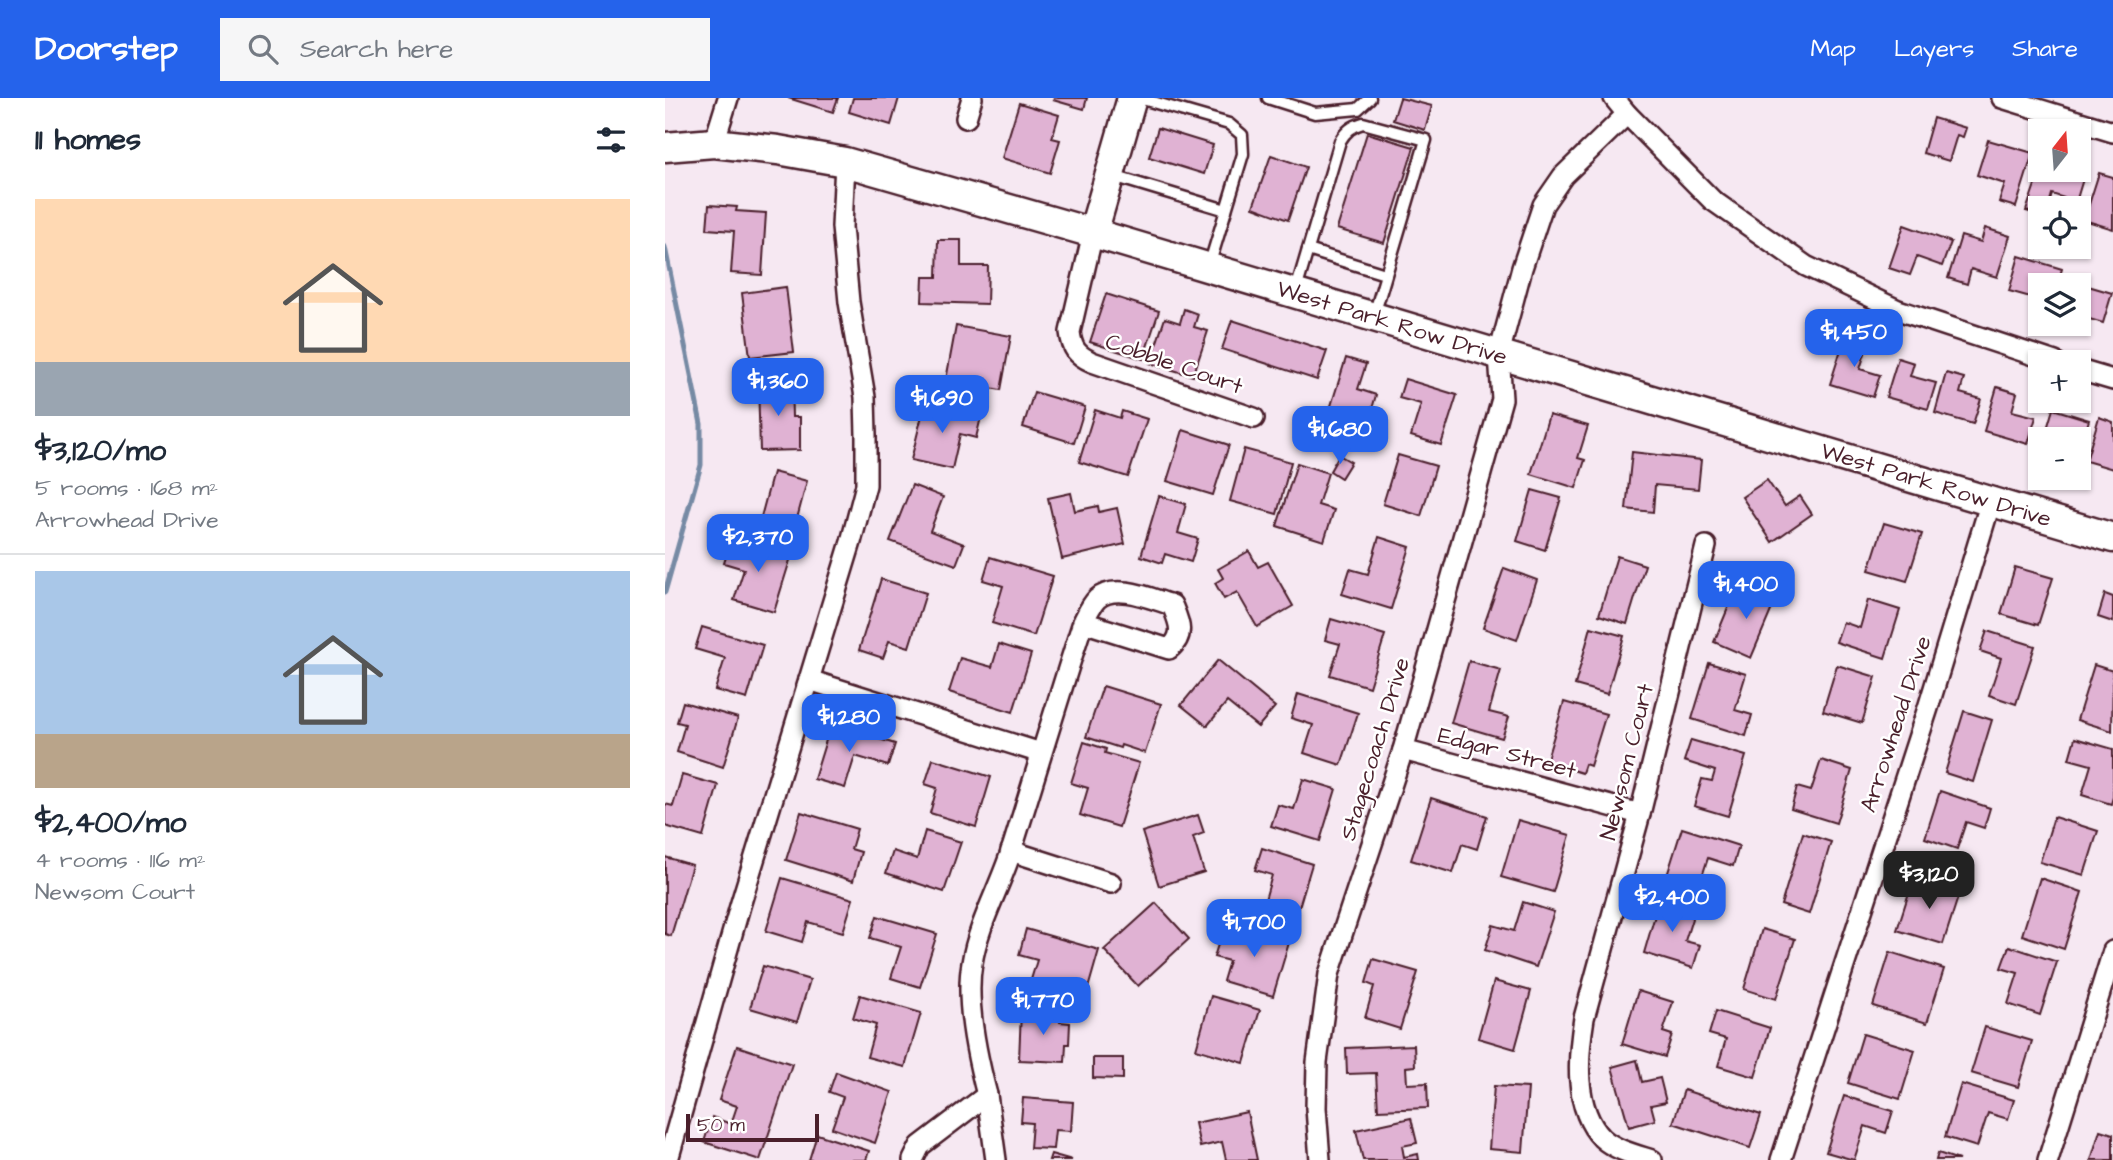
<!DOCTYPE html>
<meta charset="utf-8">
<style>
:root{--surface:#fff;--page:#f6f6f7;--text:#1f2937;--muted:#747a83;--line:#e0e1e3;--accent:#2563eb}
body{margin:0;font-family:"Architects Daughter",sans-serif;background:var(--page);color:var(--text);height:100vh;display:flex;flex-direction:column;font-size:26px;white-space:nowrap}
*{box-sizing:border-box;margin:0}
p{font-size:23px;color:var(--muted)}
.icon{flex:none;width:38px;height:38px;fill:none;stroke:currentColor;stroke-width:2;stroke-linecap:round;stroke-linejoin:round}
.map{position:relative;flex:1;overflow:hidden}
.side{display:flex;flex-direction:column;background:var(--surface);width:665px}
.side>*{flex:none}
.needle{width:46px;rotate:17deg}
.tools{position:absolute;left:1363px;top:21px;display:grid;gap:14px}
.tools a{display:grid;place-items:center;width:63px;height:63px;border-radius:0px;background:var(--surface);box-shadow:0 2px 5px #0004;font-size:35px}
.scale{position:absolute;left:21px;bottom:18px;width:133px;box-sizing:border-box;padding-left:7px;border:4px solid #4a1f2b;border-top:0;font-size:19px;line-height:24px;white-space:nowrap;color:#4a1f2b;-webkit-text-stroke:5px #fff;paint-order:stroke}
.price{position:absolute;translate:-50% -60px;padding:0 16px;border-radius:14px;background:var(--accent);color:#fff;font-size:23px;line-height:46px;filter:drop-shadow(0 2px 4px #0008)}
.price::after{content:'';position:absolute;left:50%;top:42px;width:21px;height:16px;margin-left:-10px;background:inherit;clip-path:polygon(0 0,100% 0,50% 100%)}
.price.active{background:#222;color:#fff}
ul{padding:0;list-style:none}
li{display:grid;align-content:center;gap:14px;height:371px;padding:0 35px}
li+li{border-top:2px solid var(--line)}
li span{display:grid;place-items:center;height:217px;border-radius:0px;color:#555}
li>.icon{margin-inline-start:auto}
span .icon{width:126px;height:126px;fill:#fffc;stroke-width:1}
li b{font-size:30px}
h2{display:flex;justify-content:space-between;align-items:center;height:84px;padding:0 35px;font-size:30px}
header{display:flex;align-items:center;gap:42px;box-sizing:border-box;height:98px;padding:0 35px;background:var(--accent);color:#fff}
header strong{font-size:33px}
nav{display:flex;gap:38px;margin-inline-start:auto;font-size:24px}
.search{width:490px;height:63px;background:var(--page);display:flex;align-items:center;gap:18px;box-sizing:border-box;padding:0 24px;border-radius:0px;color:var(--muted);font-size:26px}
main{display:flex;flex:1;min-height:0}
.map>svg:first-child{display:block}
</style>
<header>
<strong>Doorstep</strong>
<div class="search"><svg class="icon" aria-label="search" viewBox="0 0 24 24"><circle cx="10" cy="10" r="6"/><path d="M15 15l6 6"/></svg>Search here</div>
<nav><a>Map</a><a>Layers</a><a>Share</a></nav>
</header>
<main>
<section class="side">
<h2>11 homes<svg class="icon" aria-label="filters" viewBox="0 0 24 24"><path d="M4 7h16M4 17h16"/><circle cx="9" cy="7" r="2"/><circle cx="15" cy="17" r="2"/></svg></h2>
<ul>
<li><span style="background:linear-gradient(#ffd9b3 75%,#9aa5b1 0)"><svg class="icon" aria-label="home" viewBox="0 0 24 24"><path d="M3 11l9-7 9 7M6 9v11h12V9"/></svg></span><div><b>$3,120/mo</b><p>5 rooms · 168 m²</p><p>Arrowhead Drive</p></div></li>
<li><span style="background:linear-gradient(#a9c7e8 75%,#b9a48a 0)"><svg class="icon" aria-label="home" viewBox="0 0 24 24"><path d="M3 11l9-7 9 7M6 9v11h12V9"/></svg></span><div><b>$2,400/mo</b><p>4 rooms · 116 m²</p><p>Newsom Court</p></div></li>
</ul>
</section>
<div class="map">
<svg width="1448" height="1062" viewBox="0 0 1448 1062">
<rect width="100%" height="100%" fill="#f6e8f2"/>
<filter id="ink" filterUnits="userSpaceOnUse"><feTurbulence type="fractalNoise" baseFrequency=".0143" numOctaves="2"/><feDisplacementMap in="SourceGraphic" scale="14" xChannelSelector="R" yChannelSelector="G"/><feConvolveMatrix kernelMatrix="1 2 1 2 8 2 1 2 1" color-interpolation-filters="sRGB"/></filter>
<g filter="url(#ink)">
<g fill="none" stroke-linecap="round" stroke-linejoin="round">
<path stroke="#768aa4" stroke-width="5" d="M0,149L36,326V367L0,494"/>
</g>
<g fill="#e0b2d3" stroke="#4a1f2b" stroke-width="2">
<path d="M123,0H173L168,14Z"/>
<path d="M188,0H234L226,27L184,14Z"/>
<path d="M389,0H422L419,11L388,2Z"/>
<path d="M735,0L767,8L760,32L728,22Z"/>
<path d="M354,5L394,17L387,40L395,42L385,75L337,60Z"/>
<path d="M1268,20L1301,30L1298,39L1292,37L1284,63L1258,55Z"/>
<path d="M493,30L548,47L539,76L484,59Z"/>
<path d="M702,35L749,49L719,145L672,131Z"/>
<path d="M1323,42L1368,55L1351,109L1334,104L1340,86L1312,77Z"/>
<path d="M606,57L641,69L623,122L588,109Z"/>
<path d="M1414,68L1421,71L1411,104L1387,96L1383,110H1376V117L1361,113L1376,69V72H1414Z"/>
<path d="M1434,75L1448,79V131L1419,122Z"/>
<path d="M44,107L72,109L71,113L101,115L97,177L66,175L69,133L42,131Z"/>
<path d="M1239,127L1286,144L1277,168L1252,159L1245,177L1224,170Z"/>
<path d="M1320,130L1345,138L1332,179L1306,171L1302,186L1283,180L1296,138L1316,144Z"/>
<path d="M273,142H296V168H323L322,206L257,204L258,179H272Z"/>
<path d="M1354,158L1397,171L1392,187H1376V202L1344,193Z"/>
<path d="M1406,183L1447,195L1438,225L1414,218V187H1405Z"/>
<path d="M121,189L129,254L85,259L77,195Z"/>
<path d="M441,196L494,213L478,261L425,244Z"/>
<path d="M519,211L533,216L529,229L543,233L528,278L485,265L500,220L515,225Z"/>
<path d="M567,222L662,253L652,282L557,251Z"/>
<path d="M291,228L346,238L336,292L281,282Z"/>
<path d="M1180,239L1203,246L1195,271L1215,277L1208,299L1165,286Z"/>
<path d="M681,260L701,266L693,291L711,297L699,339L660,327Z"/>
<path d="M1233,260L1249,265L1245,278L1271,285L1263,311L1221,299Z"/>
<path d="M1281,275L1299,280L1295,295L1316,301L1308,326L1270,315Z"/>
<path d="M740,281L792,297L776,347L746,338L756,306L734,300Z"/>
<path d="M126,283L127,319H135V352L95,353L93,284Z"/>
<path d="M1332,289L1352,295L1347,313L1371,319L1363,346L1319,333Z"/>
<path d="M369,294L420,309L409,345L358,329Z"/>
<path d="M260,305L316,319L311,340L295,336L287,371L246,362Z"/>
<path d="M1388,311L1424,322L1414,355V341H1379Z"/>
<path d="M430,312L455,320L457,313L482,321L463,379L414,364Z"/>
<path d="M884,317L923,328L913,360L920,362L911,390L866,376Z"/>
<path d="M1434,319L1448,324V371L1421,363Z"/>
<path d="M518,332L564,347L548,397L502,383Z"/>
<path d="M579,351L626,364L612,416L565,403Z"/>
<path d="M967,354L1036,362L1033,391L990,387L988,414L961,411Z"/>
<path d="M674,357L686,364L676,380L665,373Z"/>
<path d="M733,357L771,368L756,418L718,406Z"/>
<path d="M632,365L663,375L653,407L669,412L659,443L612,428Z"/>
<path d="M108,374L142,383L129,432L95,423Z"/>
<path d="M1102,382L1120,408L1135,398L1147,416L1107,444L1077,399Z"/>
<path d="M247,387L278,399L265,433L299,446L291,467L225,443Z"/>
<path d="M867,392L896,400L880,452L852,443Z"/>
<path d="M406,395L410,413L433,408L434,414L452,410L460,446L397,461L383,400Z"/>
<path d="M494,398L521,406L513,435L533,441L526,464L500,456L497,465L476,458Z"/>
<path d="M1219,425L1257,436L1242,483L1204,472Z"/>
<path d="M714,439L745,449L726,511L677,496L685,471L703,476Z"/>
<path d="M67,441L126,459L109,514L69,502L79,471L59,465Z"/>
<path d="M584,453L593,469L603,464L628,508L592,529L572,494L559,501L550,485L558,480L553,471Z"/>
<path d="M952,458L980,467L962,526L934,517Z"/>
<path d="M325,459L388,478L369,538L327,525L338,488L318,482Z"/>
<path d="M1350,469L1388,480L1373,527L1336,516Z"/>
<path d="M839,470L872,482L852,542L818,530Z"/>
<path d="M216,481L261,495L244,549L224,543L218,560L194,552Z"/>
<path d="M1097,486L1114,494L1086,560L1049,544L1070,493L1091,501Z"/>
<path d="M1440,496L1448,499V524L1433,519Z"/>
<path d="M1203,502L1235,512L1220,560L1171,544L1178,524L1195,530Z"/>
<path d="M666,521L720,537L704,589L665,577L675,546L660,542Z"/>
<path d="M37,529L98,547L82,601L50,592L60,560L30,551Z"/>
<path d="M926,529L959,538L942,596L910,587Z"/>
<path d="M1322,533L1370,548L1351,606L1324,597L1336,560L1315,553Z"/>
<path d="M334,546L366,556L348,614L284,594L295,560L327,569Z"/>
<path d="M553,562L610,609L593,629L562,604L542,628L516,607Z"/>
<path d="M804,563L836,572L824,614L844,619L837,640L786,625Z"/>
<path d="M1044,565L1081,576L1070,612L1087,617L1081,638L1027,621Z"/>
<path d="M1172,567L1211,579L1197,625L1158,613Z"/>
<path d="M1429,567L1448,573L1447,633L1412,622Z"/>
<path d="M438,588L496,606L480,655L456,647L455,650L421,639Z"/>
<path d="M633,596L693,615L676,667L639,655L648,627L626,620Z"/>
<path d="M18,604L73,620L58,669L12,654L20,626L12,624Z"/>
<path d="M899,604L941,616L925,668L920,666L917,675L881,664Z"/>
<path d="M1299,613L1327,622L1308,684L1280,675Z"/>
<path d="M166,626L230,646L223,668L190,658L180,690L149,681Z"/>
<path d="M1410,640L1448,651V699L1446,706L1417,697L1426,667L1404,661Z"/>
<path d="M1026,642L1081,658L1063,718L1029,708L1037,681L1047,683L1050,673L1019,663Z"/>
<path d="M419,644L441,651L440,655L474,665L454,729L415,717L423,690L406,685Z"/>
<path d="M268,661L326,679L311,729L265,715L272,690L260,686Z"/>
<path d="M1156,662L1187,672L1171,725L1126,711L1132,689L1146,693Z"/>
<path d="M17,677L53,687L38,739L0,728V706L8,708Z"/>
<path d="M638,681L671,691L655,743L606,728L613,707L629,711Z"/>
<path d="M1275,693L1325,710L1319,730L1301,724L1292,751L1260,740Z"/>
<path d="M766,700L822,718L812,751L797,746L788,775L746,762Z"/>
<path d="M136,714L192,731L186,751L196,754L188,783L121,762Z"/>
<path d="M533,717L539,735L528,739L539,774L494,788L477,734Z"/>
<path d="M1389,719L1433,733L1419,777L1375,764Z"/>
<path d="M853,722L905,737L888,794L836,779Z"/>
<path d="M1017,730L1074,748L1068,768L1043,760L1032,794L1000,784Z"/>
<path d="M260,733L296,744L279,794L221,775L228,753L252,761Z"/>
<path d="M1138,735L1166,744L1144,816L1116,807Z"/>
<path d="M597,750L647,766L631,819L598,809L607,777L590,772Z"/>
<path d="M0,759L27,767L6,838L0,836Z"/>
<path d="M1249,779L1295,793L1278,846L1232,832Z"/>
<path d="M117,780L188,801L178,834L143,824L137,844L101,833Z"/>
<path d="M1375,780L1417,794L1399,851L1357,837Z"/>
<path d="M995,800L1030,811L1020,843L1035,847L1028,870L979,855Z"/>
<path d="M858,804L889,814L871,869L820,852L828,827L849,833Z"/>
<path d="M491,805L524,841L473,888L439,852Z"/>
<path d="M212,818L272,836L255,889L226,880L236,849L205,840Z"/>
<path d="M590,827L626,838L608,898L558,883L564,863L549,859L557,834L586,842Z"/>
<path d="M361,831L434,852L420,901L365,885L372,862L354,857Z"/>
<path d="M1097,831L1130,841L1111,901L1079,891Z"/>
<path d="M1344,848L1392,864L1375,917L1343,906L1353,875L1336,870Z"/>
<path d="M1225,854L1279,871L1262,925L1208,908Z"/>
<path d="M708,861L753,874L735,931L700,920L709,888L701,885Z"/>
<path d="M98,868L145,882L132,924L85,910Z"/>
<path d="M829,883L866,893L850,951L813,940Z"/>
<path d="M973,893L1008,904L998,934L1007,937L1000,959L957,946Z"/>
<path d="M195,897L256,915L240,969L202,959L211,927L188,920Z"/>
<path d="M546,898L595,912L579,965L531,951Z"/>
<path d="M356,913L395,914V924L405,925L404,946H401L400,964L354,962Z"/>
<path d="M1051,913L1105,930L1090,979L1053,968L1061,941L1044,936Z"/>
<path d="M1320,929L1367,943L1353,989L1306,975Z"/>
<path d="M1198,936L1250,952L1235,1001L1183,985Z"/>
<path d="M749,947L750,968L741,969L742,986L762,985L763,1010L713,1012L711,975L682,976L681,950Z"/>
<path d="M72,948L127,966L95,1062L39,1044L47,1019L66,1026L72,1008L54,1002Z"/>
<path d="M428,960H458V981L428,980Z"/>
<path d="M972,962L977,984L995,980L1001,1004L986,1007L990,1022L964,1029L947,969Z"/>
<path d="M171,974L227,994L210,1045L167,1030L178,999L164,994Z"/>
<path d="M1296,986L1349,1002L1343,1021L1323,1015L1312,1049L1280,1039Z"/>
<path d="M829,988L863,990L858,1054L824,1051Z"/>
<path d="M1019,992L1096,1017L1085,1050L1008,1025Z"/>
<path d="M1179,998L1228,1013L1221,1035L1200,1028L1189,1062L1161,1054Z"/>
<path d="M358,1000L408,1004L406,1033L390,1032L388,1051L365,1050L367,1025L356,1024Z"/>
<path d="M582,1014L592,1062H561L557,1044L535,1049L530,1025Z"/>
<path d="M746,1020L752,1045L737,1048L739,1059L753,1056L754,1062H698L691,1032Z"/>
<path d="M1435,1032L1448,1036V1062H1426Z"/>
<path d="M152,1036L204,1053L201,1062H144Z"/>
<path d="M1273,1055L1294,1062H1271Z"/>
<path d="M386,1056L407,1062H384Z"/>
</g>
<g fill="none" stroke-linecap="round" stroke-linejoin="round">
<g stroke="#4a1f2b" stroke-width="15">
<g id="lane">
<path d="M474,0L564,26L577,37L578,56L544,168"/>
<path d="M603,0L650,15L693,11L705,0"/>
<path d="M448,78L561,112"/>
<path d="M643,152L720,176"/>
<path d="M631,192L675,43C681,33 687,28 698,25L761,42L709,217"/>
</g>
</g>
<g stroke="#4a1f2b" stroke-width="24">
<g id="street">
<path d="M949,0L962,16L1047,102L1141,168L1233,212L1390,264"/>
<path d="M1337,0L1448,34"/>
<path d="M301,20L307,0"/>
<path d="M49,45L63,0"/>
<path d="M428,135L405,234C407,251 412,257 427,264L589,320"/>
<path d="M1414,272L1448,282"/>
<path d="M144,582L376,655"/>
<path d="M738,652L975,716"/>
<path d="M346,753L446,785"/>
<path d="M322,997C312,959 300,904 307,865C313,827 334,791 346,754C370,678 393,601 418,524C422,516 426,507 432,501C450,484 487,501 507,507C514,524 521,537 504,551L418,524"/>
<path d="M3,1062L75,808L186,444L201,387V337L200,299L184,204L177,129L180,64"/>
<path d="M248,1062L255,1048L322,997L331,1062"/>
<path d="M655,1062L651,1010L652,964L664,876L738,652L837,301L834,256L857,170L878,107L898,78L962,16"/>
<path d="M987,1062C971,1057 950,1052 937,1040C908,1010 913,957 919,920L975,716L1041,448"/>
<path d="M1116,1062L1263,610L1326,403"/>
<path d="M1383,1062L1448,853"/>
</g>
</g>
<g stroke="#4a1f2b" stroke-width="33">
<g id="secondary">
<path d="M0,49L49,45L113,52L180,64L428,135L1448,440"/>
<path d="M428,135L467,0"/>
</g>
</g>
<use href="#lane" stroke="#fff" stroke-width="10"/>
<use href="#street" stroke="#fff" stroke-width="19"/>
<use href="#secondary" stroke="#fff" stroke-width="28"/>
</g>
</g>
<g text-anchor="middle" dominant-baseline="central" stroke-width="5" stroke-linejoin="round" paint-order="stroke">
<g font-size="23" fill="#4a1f2b" stroke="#fff">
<text transform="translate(727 225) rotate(17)">West Park Row Drive</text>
<text transform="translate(509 266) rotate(19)">Cobble Court</text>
<text transform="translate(1271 387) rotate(17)">West Park Row Drive</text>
<text transform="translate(1231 626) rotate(-72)">Arrowhead Drive</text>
<text transform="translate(710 651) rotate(-73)">Stagecoach Drive</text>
<text transform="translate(842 655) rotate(15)">Edgar Street</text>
<text transform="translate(962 664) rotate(-76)">Newsom Court</text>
</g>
</g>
</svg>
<div class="tools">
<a><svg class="needle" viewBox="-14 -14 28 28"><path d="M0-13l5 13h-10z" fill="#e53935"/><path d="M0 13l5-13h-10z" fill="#747a83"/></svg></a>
<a><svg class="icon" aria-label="locate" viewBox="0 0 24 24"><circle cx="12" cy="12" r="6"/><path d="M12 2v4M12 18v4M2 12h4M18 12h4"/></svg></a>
<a><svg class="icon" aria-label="layers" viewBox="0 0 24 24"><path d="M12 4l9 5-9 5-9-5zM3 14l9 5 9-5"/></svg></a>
<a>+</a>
<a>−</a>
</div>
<div class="scale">50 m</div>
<b class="price" style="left:1189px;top:271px">$1,450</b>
<b class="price" style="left:113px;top:320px">$1,360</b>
<b class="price" style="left:277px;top:337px">$1,690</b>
<b class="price" style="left:675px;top:368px">$1,680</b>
<b class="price" style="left:93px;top:476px">$2,370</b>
<b class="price" style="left:1081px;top:523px">$1,400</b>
<b class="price" style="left:184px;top:656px">$1,280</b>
<b class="price active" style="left:1264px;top:813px">$3,120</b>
<b class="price" style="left:1007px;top:836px">$2,400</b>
<b class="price" style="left:589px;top:861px">$1,700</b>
<b class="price" style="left:378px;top:939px">$1,770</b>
</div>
</main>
